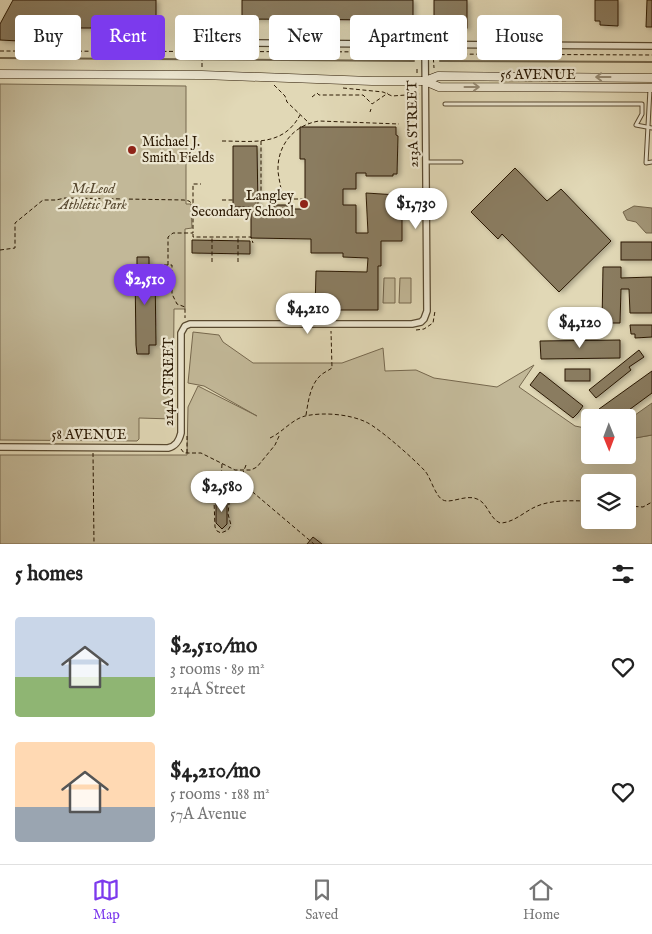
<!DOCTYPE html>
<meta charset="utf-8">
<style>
:root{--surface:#fff;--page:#f6f6f6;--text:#222;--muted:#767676;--line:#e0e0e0;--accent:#7c3aed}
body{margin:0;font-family:"IM FELL English",serif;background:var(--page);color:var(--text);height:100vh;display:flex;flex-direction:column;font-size:19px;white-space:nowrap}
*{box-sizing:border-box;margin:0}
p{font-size:16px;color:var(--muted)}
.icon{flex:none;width:28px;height:28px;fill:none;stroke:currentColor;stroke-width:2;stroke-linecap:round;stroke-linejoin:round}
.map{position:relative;height:544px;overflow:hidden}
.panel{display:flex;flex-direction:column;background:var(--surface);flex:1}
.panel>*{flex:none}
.hud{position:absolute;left:15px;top:15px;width:622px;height:45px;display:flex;gap:10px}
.needle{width:32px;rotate:179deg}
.fabs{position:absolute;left:581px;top:409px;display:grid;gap:10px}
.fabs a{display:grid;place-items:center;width:55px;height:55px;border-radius:5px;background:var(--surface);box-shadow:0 5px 20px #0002;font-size:25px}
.price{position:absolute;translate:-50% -42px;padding:0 11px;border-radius:18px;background:#fff;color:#222;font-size:16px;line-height:32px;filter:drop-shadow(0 1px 2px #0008)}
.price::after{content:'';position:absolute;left:50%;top:30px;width:15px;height:11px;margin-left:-8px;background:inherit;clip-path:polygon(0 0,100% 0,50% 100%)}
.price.on{background:var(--accent);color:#fff}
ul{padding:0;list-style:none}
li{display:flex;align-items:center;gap:15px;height:125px;padding:0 15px}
li span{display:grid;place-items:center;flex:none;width:140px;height:100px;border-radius:5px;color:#555}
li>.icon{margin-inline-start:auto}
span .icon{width:60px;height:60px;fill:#fffc;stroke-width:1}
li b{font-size:21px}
h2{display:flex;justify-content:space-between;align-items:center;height:60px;padding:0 15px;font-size:21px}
.tag{padding:0 18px;border-radius:5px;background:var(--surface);box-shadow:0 5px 20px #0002;font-size:18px;line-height:45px}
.tag.on{background:var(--accent);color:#fff}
.dock{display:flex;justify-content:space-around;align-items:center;height:70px;border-top:1px solid var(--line);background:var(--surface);font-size:14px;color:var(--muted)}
.dock a{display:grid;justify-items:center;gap:2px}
.dock .on{color:var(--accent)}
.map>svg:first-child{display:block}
</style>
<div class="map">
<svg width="652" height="544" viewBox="0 0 652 544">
<defs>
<filter id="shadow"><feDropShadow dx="3" dy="1.5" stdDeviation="2.5" flood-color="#0004"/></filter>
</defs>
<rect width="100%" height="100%" fill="#e1d8b6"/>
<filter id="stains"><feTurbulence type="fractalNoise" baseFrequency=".004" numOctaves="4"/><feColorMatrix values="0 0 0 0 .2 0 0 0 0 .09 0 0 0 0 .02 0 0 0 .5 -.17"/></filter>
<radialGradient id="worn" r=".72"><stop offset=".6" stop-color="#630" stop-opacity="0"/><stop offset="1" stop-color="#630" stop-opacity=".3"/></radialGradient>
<g fill="#c2b898" stroke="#76684e" fill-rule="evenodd">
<path d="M0,84L186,86V204H191L192,228L185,229V309H174L173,419L139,418V439L137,441L0,440Z"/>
<path d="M384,278H395V303H383Z"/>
<path d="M400,278H411V303H399Z"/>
<path d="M193,332L219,335L223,342L253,363H342L383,348L385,371L416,370L434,378L497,387L534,365L519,387L575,426L590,429V455H628V443H630L629,439L652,435V544H0V455H187L188,407L198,386L257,416L204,386L188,383ZM590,482H628V520H590Z"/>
</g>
<g fill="#a39779" stroke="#73654a">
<path d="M634,206L652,208V233H646L636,222L627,220L623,212Z"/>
<path d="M652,403V435L630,439V443H628V420Z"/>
</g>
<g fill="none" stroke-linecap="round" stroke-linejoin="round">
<g stroke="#73654a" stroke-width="2">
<path d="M0,58L414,61"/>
<path d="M440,61L652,62"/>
</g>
</g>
<g fill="#8a7c60" stroke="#2b1903" filter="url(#shadow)">
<path d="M13,0H156V28H27L19,41L0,40V24Z"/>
<path d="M242,0H413V29H388V20L242,19Z"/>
<rect x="434" y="0" width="33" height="28"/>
<path d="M595,0H618V26L600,25V21H595Z"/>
<path d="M647,0H652V27H646Z"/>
<path d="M300,127H396V135L398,136L397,174H393V176H366V173H356V189H343V205H356V233H368L366,193L397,195V217H402V241H381V266H378V310H315L316,271L367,272L368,258L343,257V253H311V239L251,238V207H233V146H257L258,208H274V205H287V209H305V159H300Z"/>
<path d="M515,168L547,201L561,189L611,241L559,292L502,234L498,239L471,212Z"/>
<path d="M192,240L250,241V254L192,253Z"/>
<rect x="621" y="242" width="31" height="18"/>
<path d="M137,257H149V271H155L156,345H149V354H137L136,345L135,271H137Z"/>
<path d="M603,267H621V278L652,277V313H630L629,289H621L620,323H602Z"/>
<path d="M630,325H652V337L635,338V334H631Z"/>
<path d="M620,340V358L541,359L540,341Z"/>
<path d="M639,350L644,357L629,367L631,370L596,398L589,390Z"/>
<rect x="565" y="369" width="25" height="12"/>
<path d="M652,371V393L618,418H606L599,409Z"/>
<path d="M540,372L583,406L578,413L573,418L530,385Z"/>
<path d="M222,497L227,502V524L222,529L216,523V502Z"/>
<path d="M313,537L322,544H307Z"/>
</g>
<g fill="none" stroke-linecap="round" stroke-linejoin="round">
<g stroke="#584930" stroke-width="5">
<g id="service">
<path d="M650,89L646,163L652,162"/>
<path d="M445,104H642V114L636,125L652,128"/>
<path d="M426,162H461"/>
</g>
</g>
<g stroke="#584930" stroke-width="8">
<g id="minor">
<path d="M221,37L238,43L652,46"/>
<path d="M0,447L168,448C176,446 179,441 181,433V333L185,326L190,324H412L421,322L424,319L427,311L425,45"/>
</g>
</g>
<g stroke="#2b1903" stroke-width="9">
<g id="secondary">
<path d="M0,74L202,75L372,81H425L438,76L652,78"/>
<path d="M425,81L439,87L652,88"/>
</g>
</g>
<g stroke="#2b1903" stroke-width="1" stroke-dasharray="4 2.5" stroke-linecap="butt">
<path d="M0,51L419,52"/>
<path d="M431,52L437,54L652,55"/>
<path d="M433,52L434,68"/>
<path d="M202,67V53"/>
<path d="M417,73V68"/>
<path d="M274,85L285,96L287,102L309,123"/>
<path d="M343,88L383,92L392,96L420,94"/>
<path d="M312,97L317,93L319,95H363L372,104L388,93"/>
<path d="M370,112L371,109"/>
<path d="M222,141C253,141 283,147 300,115"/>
<path d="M261,141V199H304"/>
<path d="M222,200H233"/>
<path d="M283,202C282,191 279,181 278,171C277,145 294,125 319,121L399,124"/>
<path d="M193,234V237H251L253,243"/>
<path d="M0,250L15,248V223L43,200H56L65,198L184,200L189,201L194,205"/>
<path d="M212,262V238"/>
<path d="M238,262V238"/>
<path d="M151,265H172V294L177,304L185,307V318"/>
<path d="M168,265V237L173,233H193V184H201"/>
<path d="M416,330L424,329L433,323L435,311"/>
<path d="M306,415C308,403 310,386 319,377C322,373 328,371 332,368L331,331"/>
<path d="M187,436V453"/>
<path d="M270,438C283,432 291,420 305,416C323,412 349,414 366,422C379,428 414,459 425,471C431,478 435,496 443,500C451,504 466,494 477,499C488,503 489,518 500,523C513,523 524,512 535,507C552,499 572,501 590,501"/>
<path d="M181,449L184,453H201L235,470H251L257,467L275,445L280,434"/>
<path d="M93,453L94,544"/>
<path d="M222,464L221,480L233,481L241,474"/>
<path d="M246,465L241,478L242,483L314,544"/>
<path d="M221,480L214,501L215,527L217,531L221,533L228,530L231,525L228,514L231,483L233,481"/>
<path d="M216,498L220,495L228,502"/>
<path d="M628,506L643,507L652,502"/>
</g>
<use href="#service" stroke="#ece6d0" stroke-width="3"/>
<use href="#minor" stroke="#ece6d0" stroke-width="5.5"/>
<use href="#secondary" stroke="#ece6d0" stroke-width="8"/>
</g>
<defs><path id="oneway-shaft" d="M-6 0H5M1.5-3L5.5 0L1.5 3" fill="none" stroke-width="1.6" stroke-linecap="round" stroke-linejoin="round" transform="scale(1.25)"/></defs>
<g stroke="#958a74">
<use href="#oneway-shaft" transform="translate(603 77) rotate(-180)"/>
<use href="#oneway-shaft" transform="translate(472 87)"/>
</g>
<g fill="#8f2418" stroke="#ece6d0" stroke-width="2">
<circle cx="132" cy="150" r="5"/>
<circle cx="304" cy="204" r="5"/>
</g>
<g text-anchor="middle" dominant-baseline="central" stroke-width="4.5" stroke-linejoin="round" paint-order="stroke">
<g font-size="14" fill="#2b1903" stroke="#ece6d0">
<text x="538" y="75">56 AVENUE</text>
<text transform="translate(413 124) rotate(-91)">213A STREET</text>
<text transform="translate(169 382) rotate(-90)">214A STREET</text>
<text x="89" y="435">58 AVENUE</text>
</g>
<g font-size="14" fill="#2b1903" stroke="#ece6d0" text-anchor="start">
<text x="142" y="142">Michael J.<tspan x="142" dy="16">Smith Fields</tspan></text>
<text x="294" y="196" text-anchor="end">Langley<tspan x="294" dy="16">Secondary School</tspan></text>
</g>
<g font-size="14" font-style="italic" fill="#584930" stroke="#ece6d0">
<text x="93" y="189">McLeod<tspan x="93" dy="16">Athletic Park</tspan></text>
</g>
</g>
<rect width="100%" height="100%" filter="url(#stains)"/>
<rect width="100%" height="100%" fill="url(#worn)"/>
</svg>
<div class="fabs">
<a><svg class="needle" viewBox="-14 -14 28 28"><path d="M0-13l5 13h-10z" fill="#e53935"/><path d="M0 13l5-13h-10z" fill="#767676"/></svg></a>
<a><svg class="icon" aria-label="layers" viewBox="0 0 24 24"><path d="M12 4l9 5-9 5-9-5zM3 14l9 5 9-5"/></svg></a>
</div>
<b class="price" style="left:416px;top:230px">$1,730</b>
<b class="price on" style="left:145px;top:306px">$2,510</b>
<b class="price" style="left:308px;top:335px">$4,210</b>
<b class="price" style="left:580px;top:349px">$4,120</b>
<b class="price" style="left:222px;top:513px">$2,580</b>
<div class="hud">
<a class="tag">Buy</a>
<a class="tag on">Rent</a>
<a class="tag">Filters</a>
<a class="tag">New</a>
<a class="tag">Apartment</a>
<a class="tag">House</a>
</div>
</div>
<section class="panel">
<h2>5 homes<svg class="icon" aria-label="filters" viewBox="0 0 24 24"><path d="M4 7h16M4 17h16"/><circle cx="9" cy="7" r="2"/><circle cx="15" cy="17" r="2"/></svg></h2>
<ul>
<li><span style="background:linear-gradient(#c9d6e8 60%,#8fb573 0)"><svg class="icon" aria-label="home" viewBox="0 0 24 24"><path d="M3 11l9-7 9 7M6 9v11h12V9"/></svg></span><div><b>$2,510/mo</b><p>3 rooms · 89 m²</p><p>214A Street</p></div><svg class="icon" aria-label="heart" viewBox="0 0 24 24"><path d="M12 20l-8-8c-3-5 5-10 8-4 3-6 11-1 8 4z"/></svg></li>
<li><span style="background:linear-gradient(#ffd9b3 65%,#9aa5b1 0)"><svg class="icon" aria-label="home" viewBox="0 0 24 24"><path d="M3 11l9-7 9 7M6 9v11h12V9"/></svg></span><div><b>$4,210/mo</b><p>5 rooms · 188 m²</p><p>57A Avenue</p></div><svg class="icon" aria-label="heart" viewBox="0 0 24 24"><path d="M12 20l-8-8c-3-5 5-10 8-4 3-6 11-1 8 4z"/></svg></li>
</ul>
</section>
<nav class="dock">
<a class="on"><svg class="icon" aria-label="map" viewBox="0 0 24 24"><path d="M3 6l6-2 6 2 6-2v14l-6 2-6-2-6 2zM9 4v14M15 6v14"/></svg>Map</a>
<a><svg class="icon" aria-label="saved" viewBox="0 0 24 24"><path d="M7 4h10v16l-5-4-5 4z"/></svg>Saved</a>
<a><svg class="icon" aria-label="home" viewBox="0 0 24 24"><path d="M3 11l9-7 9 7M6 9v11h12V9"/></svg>Home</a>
</nav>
